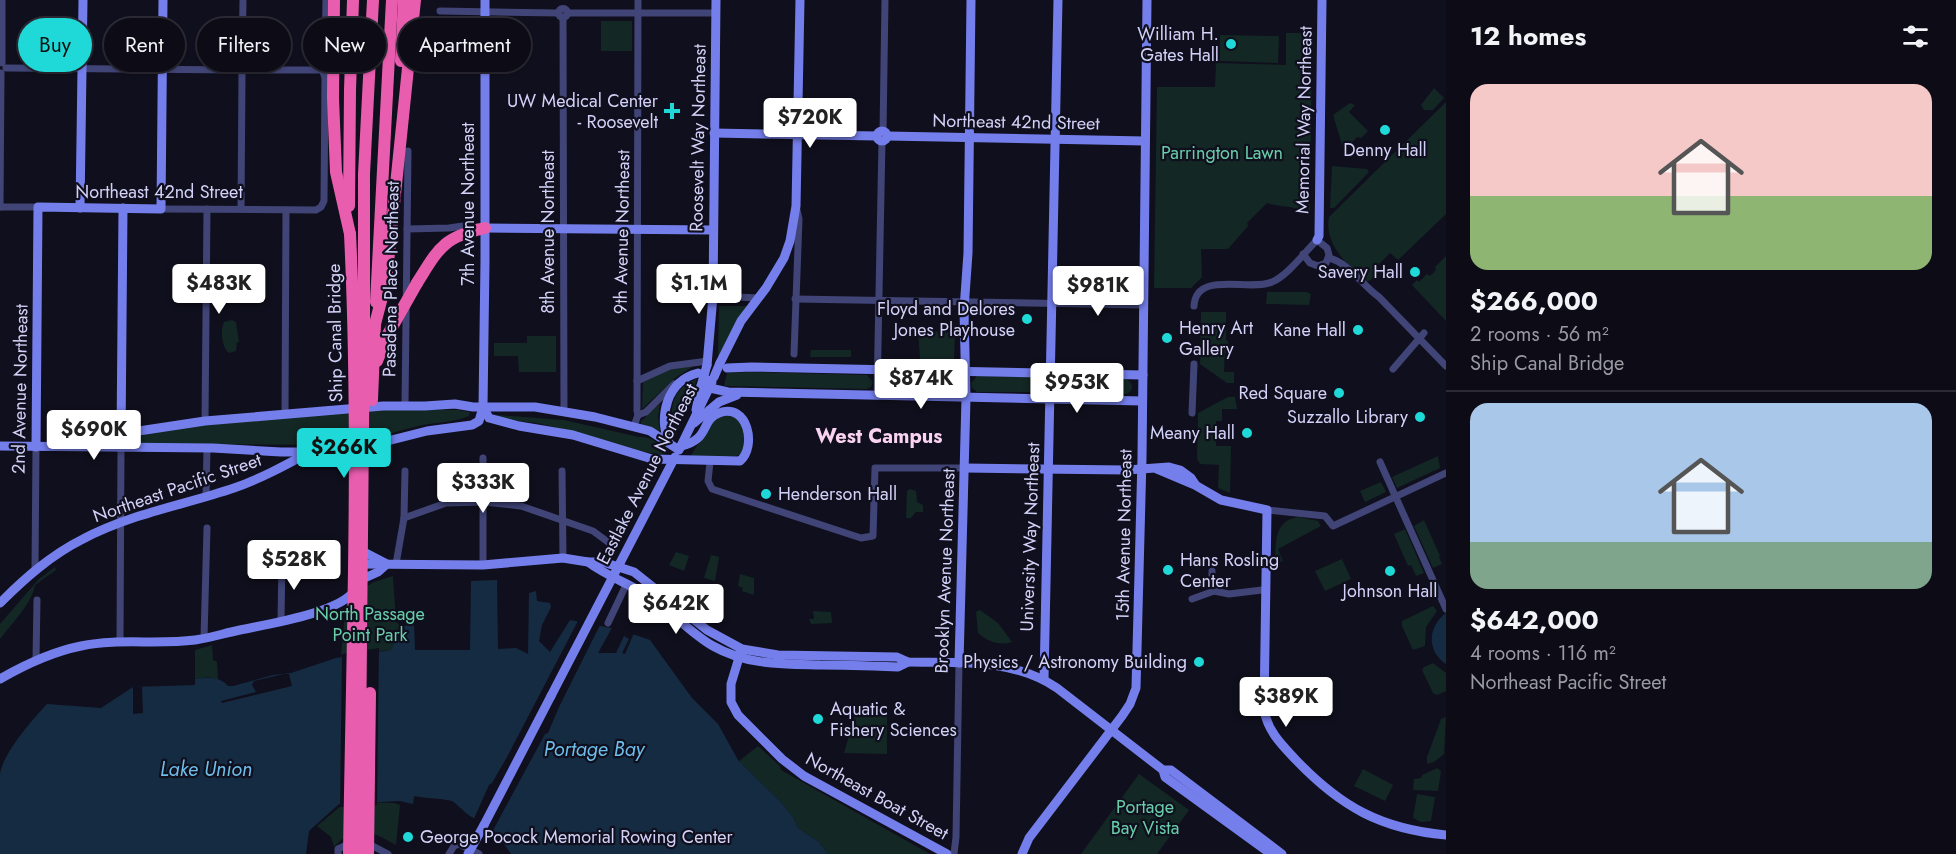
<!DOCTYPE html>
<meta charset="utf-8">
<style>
:root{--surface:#0c0b16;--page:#15141f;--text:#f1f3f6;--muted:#9a9ba1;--line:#2c2b35;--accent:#1ed9d7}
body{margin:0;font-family:Jost,sans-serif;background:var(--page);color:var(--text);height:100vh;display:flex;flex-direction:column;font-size:22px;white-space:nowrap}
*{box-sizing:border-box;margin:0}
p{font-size:20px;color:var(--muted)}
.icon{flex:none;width:33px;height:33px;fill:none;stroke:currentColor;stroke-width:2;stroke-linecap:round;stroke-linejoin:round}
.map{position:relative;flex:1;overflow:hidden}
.sheet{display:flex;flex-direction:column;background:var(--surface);width:510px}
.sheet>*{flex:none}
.hud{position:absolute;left:18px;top:18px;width:570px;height:54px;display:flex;gap:12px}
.price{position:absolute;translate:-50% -51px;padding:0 14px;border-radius:6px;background:#fff;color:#222;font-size:20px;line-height:39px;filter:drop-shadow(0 2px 3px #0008)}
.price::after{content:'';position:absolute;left:50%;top:36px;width:18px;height:14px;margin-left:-9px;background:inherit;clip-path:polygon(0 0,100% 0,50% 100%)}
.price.current{background:var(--accent);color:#111}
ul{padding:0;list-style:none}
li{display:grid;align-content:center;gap:12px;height:318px;padding:0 24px}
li+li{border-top:2px solid var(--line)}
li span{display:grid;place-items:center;height:186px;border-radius:18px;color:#555}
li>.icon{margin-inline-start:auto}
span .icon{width:108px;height:108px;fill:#fffc;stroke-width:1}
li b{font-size:26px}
h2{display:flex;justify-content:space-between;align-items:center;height:72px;padding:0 24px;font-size:26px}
.chip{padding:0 21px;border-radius:27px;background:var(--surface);box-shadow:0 2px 4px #0004,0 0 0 2px var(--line);font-size:21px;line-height:54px}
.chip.current{background:var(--accent);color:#111}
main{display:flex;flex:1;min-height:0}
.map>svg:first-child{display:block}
</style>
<main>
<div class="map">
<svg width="1446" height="854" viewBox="0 0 1446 854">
<rect width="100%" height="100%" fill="#100f1d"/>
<g fill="#132724">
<rect x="601" y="21" width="31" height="30"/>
<path d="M1286,33H1312L1310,216C1297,204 1282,208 1267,203L1247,223L1248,226L1228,249H1201L1202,277L1191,288H1154L1157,87H1215L1216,63L1286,65Z"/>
<path d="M1220,35L1279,36L1278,63L1219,61Z"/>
<path d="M1434,88L1444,98L1433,110H1424L1421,105Z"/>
<path d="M1446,102V214L1398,260L1390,253L1377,266L1381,271L1369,281H1363C1346,263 1324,243 1329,217Z"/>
<path d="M1350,103L1355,105L1349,112L1368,131L1361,138L1357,137L1344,151L1333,115Z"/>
<path d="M1332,166L1367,169L1369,172L1334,208H1330Z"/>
<path d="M1446,256V321L1412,285L1417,280L1419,282L1427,274L1430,276L1436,270L1435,267Z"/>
<path d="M1267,292H1306L1311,294L1309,305L1266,304Z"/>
<path d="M719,306H748L718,358Z"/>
<path d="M1201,312H1226V340L1228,341V353H1225L1224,372H1234V383H1227L1200,364Z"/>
<path d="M232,320L236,322L239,342H237L236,351L229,353C222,348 220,330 224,322Z"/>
<path d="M918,331L955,332L954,359H920Z"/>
<path d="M527,336H556V372H519L518,356H494V343H527Z"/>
<path d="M811,350H851V357H810Z"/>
<path d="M694,366L675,378L642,409L643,382L671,369Z"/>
<path d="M749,372L867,375L873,382L871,387L867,389L724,386L727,373Z"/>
<path d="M890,375L952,376C959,379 959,387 952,391L889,390L885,387C883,382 884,377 890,375Z"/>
<path d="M977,376L1038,377C1046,381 1046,389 1038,392H977L972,388L971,383Z"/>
<path d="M1064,378L1126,379C1134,383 1134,391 1126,394L1064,393L1060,390L1058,386L1059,381Z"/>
<path d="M697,379L679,424L681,425L673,440C670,415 668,389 697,379Z"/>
<path d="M1228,397H1235L1237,409H1222V421H1216V446H1231L1230,493L1218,488L1219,465L1200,464L1197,459L1198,413Z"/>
<path d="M660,404L658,417L660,431L658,432L641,424V421Z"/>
<path d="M383,409L458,410L470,412L469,416C455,422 438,422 423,425C392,432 363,443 332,445L135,444L131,441L132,439L150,433L198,425Z"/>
<path d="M497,415L564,420L639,437C650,436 661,442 663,455C620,449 579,431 536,423C525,421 504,422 497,415Z"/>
<path d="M725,415L737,418L744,428L745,452L736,456L695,458L691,455L714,420Z"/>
<path d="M1438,456L1440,468L1397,488L1392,477Z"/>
<path d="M1381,482L1386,492L1365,502L1360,491Z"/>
<path d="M910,489L916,491L917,502L923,505V512H916L911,518H906L907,491Z"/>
<path d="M1298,517L1318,521L1321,526L1278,549L1283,561L1275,564C1276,544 1273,521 1298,517Z"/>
<path d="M1424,520L1440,556L1439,557L1442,564L1433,568L1414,526Z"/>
<path d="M1405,529L1424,573L1416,576L1411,565L1408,566L1394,534Z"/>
<path d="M676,552L689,556L684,571L669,565Z"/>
<path d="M711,555L719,557L715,581L704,578Z"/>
<path d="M1342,559L1351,579L1325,591L1315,571Z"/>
<path d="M55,567L56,570L35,585C31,605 12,623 0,639V624L39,579Z"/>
<path d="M740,574L754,578V595L742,591L743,588L738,586Z"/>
<path d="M393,576L396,622L401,626L391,650L341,655L344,622L353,594L374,582Z"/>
<path d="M702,584L714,587L710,616L695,604Z"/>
<path d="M1433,606L1437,611L1426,627L1425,646L1413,650L1402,626V621Z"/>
<path d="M980,610L998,623L1012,642C998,646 989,642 978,633L976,612Z"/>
<path d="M813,611L831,612L832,623L811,624L809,619H814Z"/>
<path d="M212,645L213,660L217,662L218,680L209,677L195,679V650Z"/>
<path d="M1433,663L1446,673V691L1437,695L1433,693L1422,670L1424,667Z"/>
<path d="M887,714V754L844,753L855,715Z"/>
<path d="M1446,717L1444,754L1434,762L1427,764V757L1441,719Z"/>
<path d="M758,746L780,766L781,770L930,854H828L819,842L798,828L793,817L781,802L739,761Z"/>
<path d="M1437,768L1441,771L1438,791L1413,790L1414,779L1421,778L1422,775Z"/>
<path d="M1363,769L1393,785L1385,801L1354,786Z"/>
<path d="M1139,774L1189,810L1157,854H1081Z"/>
<path d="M1417,794L1435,797L1431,821L1421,822L1413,818Z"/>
<path d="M365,802L394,803L400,805L396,845C370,831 357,822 334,847L331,837L317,826L341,806Z"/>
</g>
<g fill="#152b41">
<path d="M497,580L498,649L516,648L528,654L529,593L536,591L537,601L550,603L551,607L542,625L539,641L550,652L570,620L621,630L650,640L692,698L718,724L738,760L781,802L793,817L798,828L819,842L828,854H511C497,832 487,828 466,813C461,809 457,804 452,801C446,799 423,798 414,796L413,804L400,801L339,804L309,831L306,854H0C0,829 0,797 0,774C3,753 33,719 47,704L101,708L133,687L195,685V679C207,677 219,676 228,686H233L273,675L291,673L336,658L391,650L401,626L414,625L415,650H470L471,581Z"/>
<path d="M1446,613V664C1426,651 1428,626 1446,613Z"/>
</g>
<g fill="#100f1d">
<path d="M579,619L601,623L559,707L548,733L545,734L491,834L473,821L489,785L492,783L507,757Z"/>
<path d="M613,626L634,633L625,654L622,653L629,639L624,636L616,653H598Z"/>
<path d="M379,648L377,805L340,807L342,654Z"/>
<path d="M284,674H289L292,686L222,703L221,701L256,692L252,685L254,681Z"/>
<path d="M133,687H142L143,713L133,714Z"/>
</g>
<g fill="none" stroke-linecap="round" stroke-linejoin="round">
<g stroke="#404476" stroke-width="7">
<circle cx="563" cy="13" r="4.5"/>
<path d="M440,11L559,13"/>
<path d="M567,13H716"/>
<path d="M563,17L564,411"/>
<path d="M2,63V0"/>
<path d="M242,66L243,0"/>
<path d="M6,68L238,70"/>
<path d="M246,70H322"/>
<path d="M883,132L885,0"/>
<path d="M0,207L1,73"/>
<path d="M0,207H38"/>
<path d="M161,209L316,210L321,207L324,201L325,78L322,69L325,62L326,0"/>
<path d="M241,209L242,74"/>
<path d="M407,229L449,228L463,226L477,227"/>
<path d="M1329,258C1349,263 1363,286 1379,297L1446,366"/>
<path d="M713,296L759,298"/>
<path d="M795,299L1143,305"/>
<path d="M1194,306C1196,270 1249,292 1272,282C1287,276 1305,252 1317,240L1327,248L1329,255L1326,263L1318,266L1310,263L1303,254"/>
<path d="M794,354L799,219L797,210"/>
<path d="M1393,369L1424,333"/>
<path d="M637,381L670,366L708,361"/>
<path d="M877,396L882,141"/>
<path d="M405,406L408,151"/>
<path d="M1192,413L1194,364"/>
<path d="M285,414L286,210"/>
<path d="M638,415L646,412L674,384"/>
<path d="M205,421L207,209"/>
<path d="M634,426L638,415L637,411L638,0"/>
<path d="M710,462L708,481L712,489L861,538L873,536L875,468H965"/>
<path d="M1380,462L1446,609"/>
<path d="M562,471L563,558"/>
<path d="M206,497L207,448"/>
<path d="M1267,510L1325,516L1333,526L1446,473"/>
<path d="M404,518L446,503L484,502L521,506L593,531L612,545"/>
<path d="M396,564L404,518L405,471"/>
<path d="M483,565V458"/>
<path d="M35,570L36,447"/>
<path d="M1212,571V587L1214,591L1229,594L1262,590"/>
<path d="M1192,599L1214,591"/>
<path d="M281,621L282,560"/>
<path d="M608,623L627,583"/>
<path d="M204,638L207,528"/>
<path d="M120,642L121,448"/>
<path d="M36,659L37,600"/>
<path d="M367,843L388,854"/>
<path d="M338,854V849L351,843"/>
<path d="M449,854L454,846L459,844L479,854"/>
<path d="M954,854L956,837L959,663"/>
</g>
<g stroke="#757fec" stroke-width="9">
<circle cx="882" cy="136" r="5"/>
<path d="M714,133L877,136"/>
<path d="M887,136L1145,141"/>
<path d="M80,208L83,0"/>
<path d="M485,228L713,230"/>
<path d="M1317,240L1319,236L1322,0"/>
<path d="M720,363L741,321L766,288L784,258L790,241L796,206L800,0"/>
<path d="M707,365L713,296L716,0"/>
<path d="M727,368L752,367L1143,375"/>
<path d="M708,380L710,388L728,392L1142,401"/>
<path d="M483,407L489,418L519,426L573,435L652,459L740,461C757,447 748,402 719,413C700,420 711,439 681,446"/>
<path d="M696,410L701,386"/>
<path d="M694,423L719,402L737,395"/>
<path d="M121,439L123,208"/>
<path d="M669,443C658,416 667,381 698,373"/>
<path d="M87,444L132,432L205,421L383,406H425L455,404L473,407H535L595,417L650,431L679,450"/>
<path d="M0,446L213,448L281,452H344L427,431L472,425L479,421L483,407L485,261V0"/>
<path d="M36,447L38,207L161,209L163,0"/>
<path d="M680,448L712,382"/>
<path d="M965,468L1127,470L1169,467L1180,470L1191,478L1195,484"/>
<path d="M1157,469L1195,485L1221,500L1267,510L1264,710C1268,732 1282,745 1296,760C1341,807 1381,829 1446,835"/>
<path d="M358,549L385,563"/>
<path d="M588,562C609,578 634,585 656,601C675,615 692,634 713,646C746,665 783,664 820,665C846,665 872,666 898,667L908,662"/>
<path d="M358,564L483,565L563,558L588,562H603L634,572L707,630L742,649L778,655L897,657L908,662C960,663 1012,658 1057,688L1163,770H1171L1282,854"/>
<path d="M358,581L378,572L387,564"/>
<path d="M0,603C25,578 51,555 83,539C130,514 184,505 234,488C260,479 284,466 308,453"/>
<path d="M741,651L731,684V702L738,715L782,759L804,776L947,854"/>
<path d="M959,663L966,398L964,309L968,253L971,0"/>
<path d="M0,679C26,664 51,652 81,646C118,638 157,645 195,640C210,638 225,633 240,630C268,624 340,613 355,590"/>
<path d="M1044,680L1058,0"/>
<path d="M1163,770L1165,777L1271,854"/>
<path d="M484,825L551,696"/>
<path d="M1022,854L1029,838L1122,716L1130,704L1136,688L1142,458L1147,0"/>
</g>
<g stroke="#e95daf" stroke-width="12">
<path d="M334,0L333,98L336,172L350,234"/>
<path d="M401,61L404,0"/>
<path d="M349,206L350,90L353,0"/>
<path d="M417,283C439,248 443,237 485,228"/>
<path d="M376,302L392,0"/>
<path d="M364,323V174L373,0"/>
<path d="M375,324L386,282L415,0"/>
</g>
<g stroke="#757fec" stroke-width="9">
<path d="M714,377L720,363"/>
<path d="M701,386L707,365"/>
<path d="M551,696L675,457"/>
<path d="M468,854L484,825"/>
</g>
<g stroke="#e95daf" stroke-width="12">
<path d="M377,361L387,336L417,283"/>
<path d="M372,400L375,324"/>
<path d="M349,854C352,647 360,440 350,234"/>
<path d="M359,854L364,323"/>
<path d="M368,854L370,693"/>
</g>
</g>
<g fill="#1ed9d7" stroke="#100f1d" stroke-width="2">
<circle cx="1231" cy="44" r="6"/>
<path d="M669 102h6v6h6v6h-6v6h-6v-6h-6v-6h6z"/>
<circle cx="1385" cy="130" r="6"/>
<circle cx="1415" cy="272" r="6"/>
<circle cx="1027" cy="319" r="6"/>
<circle cx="1358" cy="330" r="6"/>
<circle cx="1167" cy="338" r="6"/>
<circle cx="1339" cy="393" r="6"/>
<circle cx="1420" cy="417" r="6"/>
<circle cx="1247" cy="433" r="6"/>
<circle cx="766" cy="494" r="6"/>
<circle cx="1168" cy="570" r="6"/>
<circle cx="1390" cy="571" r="6"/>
<circle cx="1199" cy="662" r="6"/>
<circle cx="818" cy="719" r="6"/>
<circle cx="408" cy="837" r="6"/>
</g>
<g text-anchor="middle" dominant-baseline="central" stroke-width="4.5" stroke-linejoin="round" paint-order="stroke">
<g font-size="18" fill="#d2d2f9" stroke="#100f1d" text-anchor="end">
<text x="1219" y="34">William H.<tspan x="1219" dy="21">Gates Hall</tspan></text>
<text x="658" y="101">UW Medical Center<tspan x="658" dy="21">- Roosevelt</tspan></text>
<text x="1385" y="150" text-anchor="middle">Denny Hall</text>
<text x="1403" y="272">Savery Hall</text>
<text x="1015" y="309">Floyd and Delores<tspan x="1015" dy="21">Jones Playhouse</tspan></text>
<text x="1179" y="328" text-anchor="start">Henry Art<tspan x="1179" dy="21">Gallery</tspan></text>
<text x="1346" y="330">Kane Hall</text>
<text x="1327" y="393">Red Square</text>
<text x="1408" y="417">Suzzallo Library</text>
<text x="1235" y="433">Meany Hall</text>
<text x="778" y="494" text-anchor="start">Henderson Hall</text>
<text x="1180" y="560" text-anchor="start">Hans Rosling<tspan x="1180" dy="21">Center</tspan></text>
<text x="1390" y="591" text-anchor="middle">Johnson Hall</text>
<text x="1187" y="662">Physics / Astronomy Building</text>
<text x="830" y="709" text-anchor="start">Aquatic &amp;<tspan x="830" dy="21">Fishery Sciences</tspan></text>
<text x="420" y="837" text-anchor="start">George Pocock Memorial Rowing Center</text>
</g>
<g font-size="18" fill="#d2d2f9" stroke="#100f1d">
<text transform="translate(1304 120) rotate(-89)">Memorial Way Northeast</text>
<text transform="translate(1016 122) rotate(1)">Northeast 42nd Street</text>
<text transform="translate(698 138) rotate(-89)">Roosevelt Way Northeast</text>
<text x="159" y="192">Northeast 42nd Street</text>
<text transform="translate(468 204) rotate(-90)">7th Avenue Northeast</text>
<text transform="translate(548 232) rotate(-90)">8th Avenue Northeast</text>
<text transform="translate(622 232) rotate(-89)">9th Avenue Northeast</text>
<text transform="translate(391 279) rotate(-89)">Pasadena Place Northeast</text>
<text transform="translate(335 333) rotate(-91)">Ship Canal Bridge</text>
<text transform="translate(20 389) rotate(-89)">2nd Avenue Northeast</text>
<text transform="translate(647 474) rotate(-63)">Eastlake Avenue Northeast</text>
<text transform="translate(177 488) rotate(-19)">Northeast Pacific Street</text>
<text transform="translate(1124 535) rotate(-89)">15th Avenue Northeast</text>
<text transform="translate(1030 537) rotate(-88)">University Way Northeast</text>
<text transform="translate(945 571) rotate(-88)">Brooklyn Avenue Northeast</text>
<text transform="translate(877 796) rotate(29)">Northeast Boat Street</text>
</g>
<g font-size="18" fill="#68ceaa" stroke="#100f1d">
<text x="1222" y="153">Parrington Lawn</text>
<text x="370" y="614">North Passage<tspan x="370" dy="21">Point Park</tspan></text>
<text x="1145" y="807">Portage<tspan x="1145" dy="21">Bay Vista</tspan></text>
</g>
<g font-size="20" font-weight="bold" fill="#f9d3ef" stroke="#100f1d">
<text x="879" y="436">West Campus</text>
</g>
<g font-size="20" font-style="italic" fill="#6dbeeb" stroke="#100f1d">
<text x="594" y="749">Portage Bay</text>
<text x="206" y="769">Lake Union</text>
</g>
</g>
</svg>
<b class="price" style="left:810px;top:149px">$720K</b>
<b class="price" style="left:219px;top:315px">$483K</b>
<b class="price" style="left:699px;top:315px">$1.1M</b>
<b class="price" style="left:1098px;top:317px">$981K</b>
<b class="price" style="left:921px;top:410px">$874K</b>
<b class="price" style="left:1077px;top:414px">$953K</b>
<b class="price" style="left:94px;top:461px">$690K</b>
<b class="price current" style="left:344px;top:479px">$266K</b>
<b class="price" style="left:483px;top:514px">$333K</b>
<b class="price" style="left:294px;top:591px">$528K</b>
<b class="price" style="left:676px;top:635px">$642K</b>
<b class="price" style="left:1286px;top:728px">$389K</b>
<div class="hud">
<a class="chip current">Buy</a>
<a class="chip">Rent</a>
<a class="chip">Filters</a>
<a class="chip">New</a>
<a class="chip">Apartment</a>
</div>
</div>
<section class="sheet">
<h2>12 homes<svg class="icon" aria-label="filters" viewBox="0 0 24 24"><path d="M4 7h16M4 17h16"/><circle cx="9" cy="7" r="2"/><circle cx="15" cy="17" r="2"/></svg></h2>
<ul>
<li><span style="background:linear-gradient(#f6c9c9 60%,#8fb573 0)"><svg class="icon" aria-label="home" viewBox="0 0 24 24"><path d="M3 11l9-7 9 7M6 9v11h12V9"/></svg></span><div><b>$266,000</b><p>2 rooms · 56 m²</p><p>Ship Canal Bridge</p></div></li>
<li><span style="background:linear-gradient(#a9c7e8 75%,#7fa58c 0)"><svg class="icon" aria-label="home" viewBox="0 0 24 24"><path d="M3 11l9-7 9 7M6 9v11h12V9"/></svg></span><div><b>$642,000</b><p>4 rooms · 116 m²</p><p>Northeast Pacific Street</p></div></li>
</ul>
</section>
</main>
